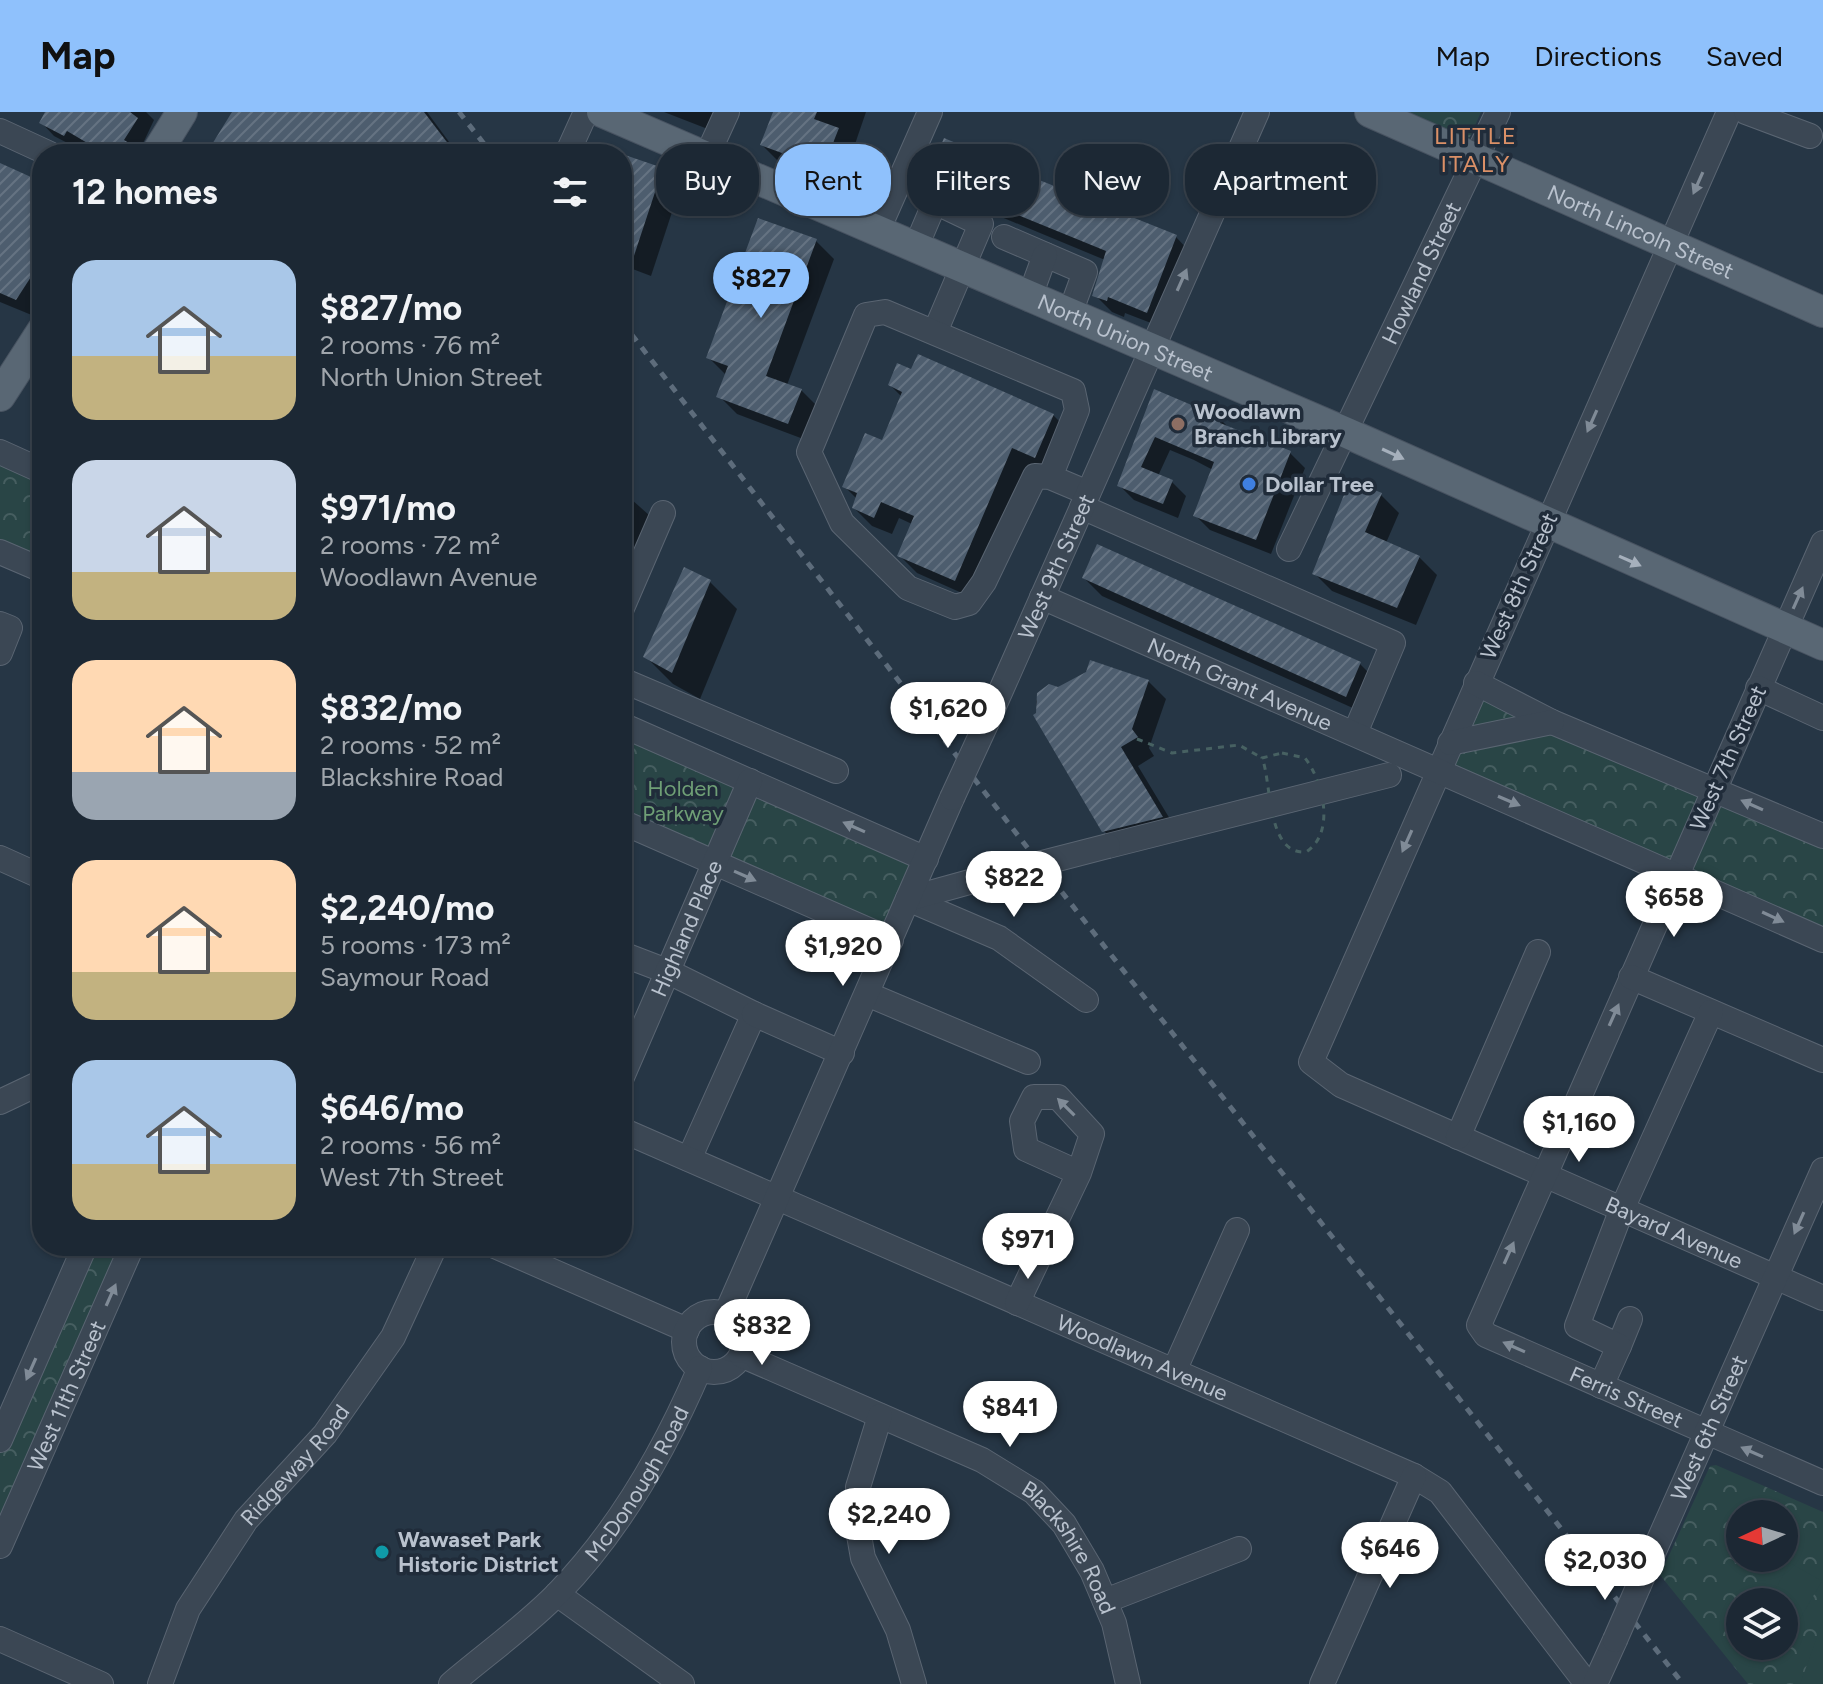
<!DOCTYPE html>
<meta charset="utf-8">
<style>
:root{--surface:#1c2834;--page:#25303c;--text:#f1f3f6;--muted:#a0a6ac;--line:#3a444f;--accent:#8fc1fc}
body{margin:0;font-family:Figtree,sans-serif;background:var(--page);color:var(--text);height:100vh;display:flex;flex-direction:column;font-size:30px;white-space:nowrap}
*{box-sizing:border-box;margin:0}
p{font-size:26px;color:var(--muted)}
.icon{flex:none;width:44px;height:44px;fill:none;stroke:currentColor;stroke-width:2;stroke-linecap:round;stroke-linejoin:round}
.map{position:relative;flex:1;overflow:hidden}
.side{position:absolute;left:32px;top:32px;width:600px;height:1112px;display:flex;flex-direction:column;background:var(--surface);border-radius:32px;box-shadow:0 2px 6px #0004,0 0 0 2px var(--line)}
.side>*{flex:none}
.banner{position:absolute;left:656px;top:32px;width:760px;height:72px;display:flex;gap:16px}
.needle{width:52px;rotate:266deg}
.buttons{position:absolute;left:1726px;top:1388px;display:grid;gap:16px}
.buttons a{display:grid;place-items:center;width:72px;height:72px;border-radius:50%;background:var(--surface);box-shadow:0 2px 6px #0004,0 0 0 2px var(--line);font-size:40px}
.price{position:absolute;translate:-50% -68px;padding:0 18px;border-radius:28px;background:#fff;color:#222;font-size:26px;line-height:52px;filter:drop-shadow(0 2px 4px #0008)}
.price::after{content:'';position:absolute;left:50%;top:48px;width:24px;height:18px;margin-left:-12px;background:inherit;clip-path:polygon(0 0,100% 0,50% 100%)}
.price.on{background:var(--accent);color:#111}
ul{padding:0;list-style:none}
li{display:flex;align-items:center;gap:24px;height:200px;padding:0 40px}
li span{display:grid;place-items:center;flex:none;width:224px;height:160px;border-radius:24px;color:#555}
li>.icon{margin-inline-start:auto}
span .icon{width:96px;height:96px;fill:#fffc;stroke-width:1}
li b{font-size:34px}
h2{display:flex;justify-content:space-between;align-items:center;height:96px;padding:0 40px;font-size:34px}
.chip{padding:0 28px;border-radius:32px;background:var(--surface);box-shadow:0 2px 6px #0004,0 0 0 2px var(--line);font-size:28px;line-height:72px}
.chip.on{background:var(--accent);color:#111}
header{display:flex;align-items:center;gap:48px;box-sizing:border-box;height:112px;padding:0 40px;background:var(--accent);color:#111}
header strong{font-size:38px}
nav{display:flex;gap:44px;margin-inline-start:auto;font-size:28px}
.map>svg:first-child{display:block}
</style>
<header>
<strong>Map</strong>
<nav><a>Map</a><a>Directions</a><a>Saved</a></nav>
</header>
<div class="map">
<svg width="1823" height="1572" viewBox="0 0 1823 1572">
<defs>
<pattern id="park-crowns" width="20" height="18" patternUnits="userSpaceOnUse" patternTransform="scale(2)"><rect width="20" height="18" fill="#294546"/><path d="M2 6a3 3 0 1 1 6 0M12 15a3 3 0 1 1 6 0" fill="none" stroke="#465e60"/></pattern>
<pattern id="building-hatch" width="6" height="6" patternUnits="userSpaceOnUse" patternTransform="scale(2)"><rect width="6" height="6" fill="#4d5d6e"/><path d="M-1 1l2-2M0 6l6-6M5 7l2-2" fill="none" stroke="#657382"/></pattern>
</defs>
<rect width="100%" height="100%" fill="#263645"/>
<g fill="url(#park-crowns)" fill-rule="evenodd">
<path d="M1408,0H1481L1469,27Z"/>
<path d="M0,340L42,359V458L0,440Z"/>
<path d="M1476,571L1823,724V828L1438,658Z"/>
<path d="M622,613L926,747L891,828L622,711Z"/>
<path d="M85,1134H132L0,1434V1328Z"/>
<path d="M1716,1353L1823,1400V1572H1748L1660,1463L1710,1354ZM1740,1402H1784V1446H1740ZM1740,1490H1784V1534H1740Z"/>
</g>
<g fill="#294546">
<path d="M1790,1451L1822,1469L1787,1529L1784,1527V1490H1768Z"/>
<path d="M1823,1509V1572H1800Z"/>
</g>
<g fill="#0007">
<path d="M47,0H146L154,8L138,42H100L80,30L77,36L54,24L41,10Z"/>
<path d="M235,0H427L458,42H208Z"/>
<path d="M664,0H727L718,21Z"/>
<path d="M775,0H866L841,73L780,51L762,33Z"/>
<path d="M589,34L614,42H586Z"/>
<path d="M976,41L1011,51L1024,65L1176,125L1192,142L1164,216L1125,201L1124,205L1112,200L1095,183L1105,148L946,82L929,65Z"/>
<path d="M622,45L662,58L680,76L651,164L622,153Z"/>
<path d="M0,53L42,72V193L34,204L0,190Z"/>
<path d="M816,129L834,147L787,273L801,278L819,296L806,328L737,302L719,284L726,263L708,245Z"/>
<path d="M890,273L1053,303L1071,321L1054,363L1030,353L973,486L917,461L899,443L912,412L899,406L892,422L872,414L854,396L857,387L845,375L883,331L902,285Z"/>
<path d="M1155,280L1221,308L1231,318L1290,341L1305,356L1271,442L1210,418L1195,403L1213,358L1194,348L1170,338L1158,364L1171,369L1186,384L1178,406L1134,388L1119,373Z"/>
<path d="M622,379L649,403L622,467Z"/>
<path d="M1381,383L1399,401L1386,431L1419,445L1437,463L1416,513L1332,479L1314,461Z"/>
<path d="M685,457L710,470L737,497L700,587L673,572L645,544Z"/>
<path d="M1084,466L1360,552L1378,570L1364,601L1102,484Z"/>
<path d="M1148,569L1166,587L1149,636L1154,644L1138,654L1179,722L1122,737L1104,719L1038,601L1036,590L1039,582L1058,577Z"/>
</g>
<g fill="url(#building-hatch)">
<path d="M45,0H130L138,6L124,28L139,37L138,42H106L67,19L64,24L39,11Z"/>
<path d="M232,0H424L456,42H206Z"/>
<path d="M773,0H817L814,7L839,16L823,56L760,33Z"/>
<path d="M944,26L975,39L978,35L1012,49L1009,56L1177,123L1147,201L1108,185L1107,189L1092,184L1106,139L927,66Z"/>
<path d="M622,42L663,56L625,171H622Z"/>
<path d="M0,51L42,70V148L16,188L0,181Z"/>
<path d="M758,106L817,127L766,264L802,277L788,312L716,285L728,254L706,246Z"/>
<path d="M918,242L1054,302L1035,346L1012,336L955,469L897,444L914,404L881,390L874,406L852,396L857,381L842,375L865,321L882,328L902,280L888,273L897,251L911,257Z"/>
<path d="M1154,277L1222,306L1220,311L1291,339L1256,428L1193,404L1214,350L1155,325L1141,355L1173,368L1163,392L1117,374Z"/>
<path d="M1350,368L1382,381L1365,420L1420,444L1397,496L1312,462Z"/>
<path d="M1097,432L1361,550L1346,585L1082,466Z"/>
<path d="M684,455L711,468L672,561L643,545Z"/>
<path d="M1090,548L1149,568L1132,617L1138,625L1121,635L1163,705L1102,720L1033,603L1036,601L1037,581L1049,572L1058,575L1086,560Z"/>
</g>
<g fill="none" stroke-linecap="round" stroke-linejoin="round">
<g stroke="#5a6572" stroke-width="26">
<g id="minor">
<path id="s1" d="M1729,0L1311,950L1341,973L1823,1186"/>
<path d="M1746,0L1810,24"/>
<path d="M0,19L50,42"/>
<path d="M567,42L586,0"/>
<path d="M706,46L727,0"/>
<path d="M877,120L930,0"/>
<path d="M1004,125L1085,160L1069,204"/>
<path d="M915,137L935,90L981,112L935,220"/>
<path d="M1029,187L1045,143"/>
<path d="M0,340L42,359"/>
<path d="M1050,365L1035,364L984,470L969,491L955,495L908,476L842,411L809,340L866,203L885,200L1073,279L1077,298L1050,365L1088,381"/>
<path d="M1082,395L1393,531L1355,621"/>
<path id="s2" d="M1823,431L1479,1213L1486,1223L1823,1371"/>
<path id="s3" d="M1289,437L1498,0"/>
<path d="M0,440L42,458"/>
<path id="s4" d="M1042,485L1823,828"/>
<path d="M622,496L663,401"/>
<path d="M0,512L10,516L0,541"/>
<path d="M622,568L836,659"/>
<path d="M1476,571L1552,610L1823,724"/>
<path d="M1758,576L1823,606"/>
<path id="s5" d="M987,610L1257,0"/>
<path d="M622,613L926,747"/>
<path d="M1450,631L1552,610"/>
<path d="M622,710L891,828"/>
<path d="M1108,734L1389,663"/>
<path d="M0,746L42,765"/>
<path d="M908,787L999,826L1086,888"/>
<path d="M908,787L984,766"/>
<path d="M622,842L669,860L754,902L689,1047"/>
<path d="M1631,865L1823,948"/>
<path d="M867,882L1028,950"/>
<path d="M754,902L842,941"/>
<path id="s6" d="M622,965L750,669"/>
<path d="M0,990L42,970"/>
<path id="s7" d="M622,1018L1414,1364L1440,1380L1587,1572"/>
<path d="M1458,1025L1538,840"/>
<path d="M495,1134L687,1218"/>
<path d="M1017,1191L1079,1061L1092,1022L1058,985H1034L1022,1009L1026,1037L1079,1061"/>
<circle cx="714" cy="1230" r="30"/>
<path d="M726,1202L952,686"/>
<path d="M1619,1234L1630,1207"/>
<path id="s8" d="M741,1243L982,1348L1034,1380L1064,1412L1092,1459L1114,1511L1128,1572"/>
<path d="M1174,1259L1237,1118"/>
<path d="M1601,1274L1619,1234L1577,1214L1622,1097L1711,900"/>
<path d="M880,1304L858,1375L857,1412L863,1446L898,1518L914,1572"/>
<path d="M0,1328L85,1134"/>
<path id="s9" d="M0,1434L132,1134"/>
<path id="s10" d="M1639,1473L1823,1058"/>
<path d="M557,1482L682,1572"/>
<path d="M1105,1489L1239,1437"/>
<path d="M0,1527L101,1572"/>
<path id="s11" d="M160,1572L188,1497L246,1408L325,1322L393,1225L435,1134"/>
<path id="s12" d="M451,1572C486,1542 526,1514 558,1481C620,1417 665,1338 700,1256"/>
<path d="M1322,1572L1414,1364"/>
<path d="M1595,1572L1615,1528"/>
</g>
</g>
<g stroke="#485361" stroke-width="32">
<g id="major">
<path id="s13" d="M602,0L1347,321L1823,533"/>
<path id="s14" d="M1370,0L1823,200"/>
<path d="M156,42L182,0"/>
<path d="M0,284L42,219"/>
</g>
</g>
<g stroke="#476162" stroke-width="3" stroke-dasharray="6 6" stroke-linecap="butt">
<path d="M1137,627L1172,641L1239,633L1262,646"/>
<path d="M1282,641L1305,646C1323,669 1336,721 1306,740C1266,743 1272,670 1262,646Z"/>
</g>
<use href="#minor" stroke="#3b4754" stroke-width="24"/>
<use href="#major" stroke="#596774" stroke-width="30"/>
<g stroke="#5d6c7b" stroke-width="5" stroke-dasharray="8 8" stroke-linecap="butt">
<path d="M459,0L492,42"/>
<path d="M622,210L1050,765L1683,1572"/>
</g>
<g stroke="#5a6572" stroke-width="26" stroke-linecap="butt">
<g id="minor-bridge">
<path d="M952,686L987,610"/>
<path d="M984,766L1108,734"/>
<path d="M1615,1528L1639,1473"/>
</g>
</g>
<use href="#minor-bridge" stroke="#3b4754" stroke-width="24"/>
</g>
<defs><path id="oneway-solid" d="M-6-.8H1V-3.2L6.5 0L1 3.2V.8H-6Z" transform="scale(2)"/></defs>
<g fill="#808b97">
<use href="#oneway-solid" transform="translate(1698 71) rotate(114)"/>
<use href="#oneway-solid" transform="translate(1182 168) rotate(-66)"/>
<use href="#oneway-solid" transform="translate(1592 309) rotate(114)"/>
<use href="#oneway-solid" transform="translate(1798 486) rotate(-66)"/>
<use href="#oneway-solid" transform="translate(1509 689) rotate(23)"/>
<use href="#oneway-solid" transform="translate(1752 693) rotate(-156)"/>
<use href="#oneway-solid" transform="translate(854 715) rotate(-156)"/>
<use href="#oneway-solid" transform="translate(1407 729) rotate(114)"/>
<use href="#oneway-solid" transform="translate(745 764) rotate(24)"/>
<use href="#oneway-solid" transform="translate(1773 805) rotate(25)"/>
<use href="#oneway-solid" transform="translate(1614 903) rotate(-66)"/>
<use href="#oneway-solid" transform="translate(1066 995) rotate(-135)"/>
<use href="#oneway-solid" transform="translate(1799 1111) rotate(114)"/>
<use href="#oneway-solid" transform="translate(1509 1141) rotate(-66)"/>
<use href="#oneway-solid" transform="translate(111 1183) rotate(-66)"/>
<use href="#oneway-solid" transform="translate(1514 1235) rotate(-156)"/>
<use href="#oneway-solid" transform="translate(31 1257) rotate(114)"/>
<use href="#oneway-solid" transform="translate(1752 1340) rotate(-156)"/>
</g>
<g fill="#a6b0bc">
<use href="#oneway-solid" transform="translate(1393 342) rotate(25)"/>
<use href="#oneway-solid" transform="translate(1630 449) rotate(24)"/>
</g>
<circle fill="#8d6e63" stroke="#202c3a" stroke-width="3" cx="1178" cy="312" r="8"/>
<circle fill="#3f7fe0" stroke="#202c3a" stroke-width="3" cx="1249" cy="372" r="8"/>
<circle fill="#0f9aa8" stroke="#202c3a" stroke-width="3" cx="382" cy="1440" r="8"/>
<g text-anchor="middle" dominant-baseline="central" stroke-width="7" stroke-linejoin="round" paint-order="stroke">
<g font-size="22" fill="#b9c2ce" stroke="#202c3a">
<text stroke="none"><textPath href="#s14" startOffset="296">North Lincoln Street</textPath></text>
<text stroke="none"><textPath href="#s3" startOffset="306">Howland Street</textPath></text>
<text stroke="none"><textPath href="#s13" startOffset="570">North Union Street</textPath></text>
<text stroke="none"><textPath href="#s5" startOffset="170">West 9th Street</textPath></text>
<text transform="translate(1519 474) rotate(-66)">West 8th Street</text>
<text stroke="none"><textPath href="#s4" startOffset="216">North Grant Avenue</textPath></text>
<text transform="translate(1728 646) rotate(-66)">West 7th Street</text>
<text stroke="none"><textPath href="#s6" startOffset="162">Highland Place</textPath></text>
<text stroke="none"><textPath href="#s1" startOffset="1440">Bayard Avenue</textPath></text>
<text stroke="none"><textPath href="#s7" startOffset="568">Woodlawn Avenue</textPath></text>
<text stroke="none"><textPath href="#s9" startOffset="164">West 11th Street</textPath></text>
<text stroke="none"><textPath href="#s2" startOffset="1020">Ferris Street</textPath></text>
<text stroke="none"><textPath href="#s10" startOffset="172">West 6th Street</textPath></text>
<text stroke="none"><textPath href="#s11" startOffset="260">Ridgeway Road</textPath></text>
<text stroke="none"><textPath href="#s12" startOffset="276">McDonough Road</textPath></text>
<text stroke="none"><textPath href="#s8" startOffset="390">Blackshire Road</textPath></text>
</g>
<g font-size="22" font-weight="bold" fill="#b9c2ce" stroke="#202c3a" text-anchor="start">
<text x="1194" y="299">Woodlawn<tspan x="1194" dy="25">Branch Library</tspan></text>
<text x="1265" y="372">Dollar Tree</text>
<text x="398" y="1427">Wawaset Park<tspan x="398" dy="25">Historic District</tspan></text>
</g>
<g font-size="22" fill="#6f9f76" stroke="#202c3a">
<text x="683" y="676">Holden<tspan x="683" dy="25">Parkway</tspan></text>
</g>
<g font-size="24" letter-spacing="2" fill="#db9067" stroke="#202c3a">
<text x="1476" y="23">LITTLE<tspan x="1476" dy="28">ITALY</tspan></text>
</g>
</g>
</svg>
<div class="buttons">
<a><svg class="needle" viewBox="-14 -14 28 28"><path d="M0-13l5 13h-10z" fill="#e53935"/><path d="M0 13l5-13h-10z" fill="#a0a6ac"/></svg></a>
<a><svg class="icon" aria-label="layers" viewBox="0 0 24 24"><path d="M12 4l9 5-9 5-9-5zM3 14l9 5 9-5"/></svg></a>
</div>
<b class="price on" style="left:761px;top:208px">$827</b>
<b class="price" style="left:948px;top:638px">$1,620</b>
<b class="price" style="left:1014px;top:807px">$822</b>
<b class="price" style="left:1674px;top:827px">$658</b>
<b class="price" style="left:843px;top:876px">$1,920</b>
<b class="price" style="left:1579px;top:1052px">$1,160</b>
<b class="price" style="left:1028px;top:1169px">$971</b>
<b class="price" style="left:762px;top:1255px">$832</b>
<b class="price" style="left:1010px;top:1337px">$841</b>
<b class="price" style="left:889px;top:1444px">$2,240</b>
<b class="price" style="left:1390px;top:1478px">$646</b>
<b class="price" style="left:1605px;top:1490px">$2,030</b>
<div class="banner">
<a class="chip">Buy</a>
<a class="chip on">Rent</a>
<a class="chip">Filters</a>
<a class="chip">New</a>
<a class="chip">Apartment</a>
</div>
<section class="side">
<h2>12 homes<svg class="icon" aria-label="filters" viewBox="0 0 24 24"><path d="M4 7h16M4 17h16"/><circle cx="9" cy="7" r="2"/><circle cx="15" cy="17" r="2"/></svg></h2>
<ul>
<li><span style="background:linear-gradient(#a9c7e8 60%,#c2b280 0)"><svg class="icon" aria-label="home" viewBox="0 0 24 24"><path d="M3 11l9-7 9 7M6 9v11h12V9"/></svg></span><div><b>$827/mo</b><p>2 rooms · 76 m²</p><p>North Union Street</p></div></li>
<li><span style="background:linear-gradient(#c9d6e8 70%,#c2b280 0)"><svg class="icon" aria-label="home" viewBox="0 0 24 24"><path d="M3 11l9-7 9 7M6 9v11h12V9"/></svg></span><div><b>$971/mo</b><p>2 rooms · 72 m²</p><p>Woodlawn Avenue</p></div></li>
<li><span style="background:linear-gradient(#ffd9b3 70%,#9aa5b1 0)"><svg class="icon" aria-label="home" viewBox="0 0 24 24"><path d="M3 11l9-7 9 7M6 9v11h12V9"/></svg></span><div><b>$832/mo</b><p>2 rooms · 52 m²</p><p>Blackshire Road</p></div></li>
<li><span style="background:linear-gradient(#ffd9b3 70%,#c2b280 0)"><svg class="icon" aria-label="home" viewBox="0 0 24 24"><path d="M3 11l9-7 9 7M6 9v11h12V9"/></svg></span><div><b>$2,240/mo</b><p>5 rooms · 173 m²</p><p>Saymour Road</p></div></li>
<li><span style="background:linear-gradient(#a9c7e8 65%,#c2b280 0)"><svg class="icon" aria-label="home" viewBox="0 0 24 24"><path d="M3 11l9-7 9 7M6 9v11h12V9"/></svg></span><div><b>$646/mo</b><p>2 rooms · 56 m²</p><p>West 7th Street</p></div></li>
</ul>
</section>
</div>
